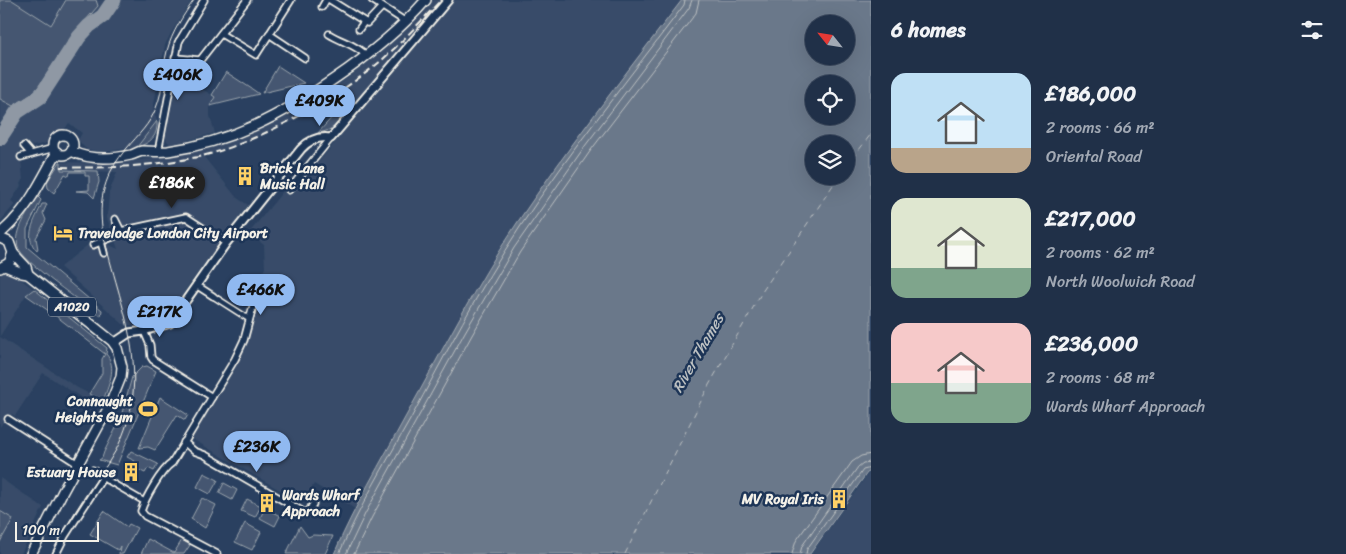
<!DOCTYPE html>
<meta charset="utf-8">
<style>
:root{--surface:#203048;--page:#2d3c52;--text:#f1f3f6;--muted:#a2a9b4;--line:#3d4b60;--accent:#90b9f0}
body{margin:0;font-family:Sriracha,sans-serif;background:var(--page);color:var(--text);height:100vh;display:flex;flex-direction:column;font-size:19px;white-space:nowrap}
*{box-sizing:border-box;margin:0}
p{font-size:16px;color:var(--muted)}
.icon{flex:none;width:28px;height:28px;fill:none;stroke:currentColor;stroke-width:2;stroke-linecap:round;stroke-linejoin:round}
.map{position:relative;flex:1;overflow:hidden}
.sheet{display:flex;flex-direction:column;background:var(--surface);width:475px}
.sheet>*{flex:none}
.needle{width:32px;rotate:300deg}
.controls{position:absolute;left:805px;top:15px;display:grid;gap:10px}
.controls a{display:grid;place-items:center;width:50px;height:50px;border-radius:50%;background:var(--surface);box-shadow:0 5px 20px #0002,0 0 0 1px var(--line);font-size:25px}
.scale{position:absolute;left:15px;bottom:12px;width:84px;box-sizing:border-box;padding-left:5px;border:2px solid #f4f1e8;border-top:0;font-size:14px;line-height:18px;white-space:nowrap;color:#f4f1e8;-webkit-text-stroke:4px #1d3557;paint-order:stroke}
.price{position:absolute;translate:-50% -42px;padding:0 11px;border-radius:18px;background:var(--accent);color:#111;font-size:16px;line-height:32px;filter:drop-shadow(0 1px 2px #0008)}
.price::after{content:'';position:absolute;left:50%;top:30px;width:15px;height:11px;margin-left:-8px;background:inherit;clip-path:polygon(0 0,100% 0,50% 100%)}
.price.on{background:#222;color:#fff}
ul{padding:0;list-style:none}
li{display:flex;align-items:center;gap:15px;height:125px;padding:0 20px}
li span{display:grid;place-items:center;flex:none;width:140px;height:100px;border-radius:15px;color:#555}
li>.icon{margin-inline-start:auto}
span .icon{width:60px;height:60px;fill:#fffc;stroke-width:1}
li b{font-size:21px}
h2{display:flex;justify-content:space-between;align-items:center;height:60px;padding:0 20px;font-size:21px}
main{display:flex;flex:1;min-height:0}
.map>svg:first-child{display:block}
</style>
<main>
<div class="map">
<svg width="871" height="554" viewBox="0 0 871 554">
<rect width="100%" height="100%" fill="#2a4060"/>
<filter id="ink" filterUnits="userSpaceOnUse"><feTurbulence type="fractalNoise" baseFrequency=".02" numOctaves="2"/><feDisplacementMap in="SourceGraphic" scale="10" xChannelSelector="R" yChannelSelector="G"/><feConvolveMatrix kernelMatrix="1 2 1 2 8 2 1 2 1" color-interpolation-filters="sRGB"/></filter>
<g filter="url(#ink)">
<g fill="#374c69">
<path d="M0,0H192L171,33L165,45L153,109L157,121L137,147L104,152L88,150L84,147L78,140L82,133L69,123L64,130L51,133L47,143L32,146L27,143L20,150L23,179L20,184L21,186L11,201L15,204L0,222Z"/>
<path d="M432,0H444L415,32L353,106L341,94L302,117L250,141L204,157L237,198L248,205L190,283L169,315L161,322L139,326L123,324L60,267L89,244L99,240L118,249L107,218L109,193L117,172L61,170V162L96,163L122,162L178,155L212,147L262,128L313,101L348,78L386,47Z"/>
<path d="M454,0H682L576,139L504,242L480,283L355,509L314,484L302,503L189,437L240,352L246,318L244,314L249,297L265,268L264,245L249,233L284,190L291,195Z"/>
<path d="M183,77L215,97L210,106V116L215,133L171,145L166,140V134L173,97L177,86Z"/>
<path d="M0,272L13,274L34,289L26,295L0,336Z"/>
<path d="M0,337L76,387L103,401L99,409L43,373L15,416L12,414L6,424L3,422L0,427Z"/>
<path d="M871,473V554H811L868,474Z"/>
<path d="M0,478L43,507L21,554H0V542L12,519L0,511Z"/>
</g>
<g fill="#445771" stroke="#9ca4ac">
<path d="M0,0H12L51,25L66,0H96L98,6L72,36L39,86L32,94L13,106L0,99Z"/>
<path d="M278,66L304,83L262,93Z"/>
<path d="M226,72L255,91L259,94L210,106L215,97L212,95Z"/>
<path d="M336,114L342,119C334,128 329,131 318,133L334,115Z"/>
<path d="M157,121C158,136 151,143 137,147Z"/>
<path d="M60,162H61V170L98,171L99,182L94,198L88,192L76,191L89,190V176H85V172H70L69,176L65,174L54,193L48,188L47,182Z"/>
<path d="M38,197L41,200L27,229V247L102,310L101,316C86,306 22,261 18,247C14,231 29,210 38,197Z"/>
<path d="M42,204H47L43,213L46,220L36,238L38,249L37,251C23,237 35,220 42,204Z"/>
<path d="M34,289L107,348L106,354C118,367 108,386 103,401L89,394L102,373V359L105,354L56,316L26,295Z"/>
<path d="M147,366L156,371L117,465L99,460L102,458L104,452L120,420L132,377L142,367Z"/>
<path d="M160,397L188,415L185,420L177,415L155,450L148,447L139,448Z"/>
<path d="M131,451L158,464L154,471L148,468L145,473L132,467L135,461L127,457Z"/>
<path d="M204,473L218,480L210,494L197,487Z"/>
<path d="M224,483L237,490L232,500L219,493Z"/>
<path d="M202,498L216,505L205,528L191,519Z"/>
<path d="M247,499L261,506L255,517L241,511Z"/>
<path d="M265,508L280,516L275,526L260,518Z"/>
<path d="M0,511L13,519L0,542Z"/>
<path d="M104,511L127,527L129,524L137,528L123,554H119L120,546L118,550L90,534Z"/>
<path d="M245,523L261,532L252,550L235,542Z"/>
<path d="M300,526L308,537L313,535L333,536L325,554H286Z"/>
<path d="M148,539L174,553L182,540L190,545L184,554H141Z"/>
</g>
<path fill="#6a788a" stroke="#a1a8b0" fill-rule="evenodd" d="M682,0H871V471L867,473L810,554H334C354,507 381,462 406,416C442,351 476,284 517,223C569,146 626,73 682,0ZM814,24H846V56H814ZM814,84H846V116H814ZM814,144H846V176H814Z"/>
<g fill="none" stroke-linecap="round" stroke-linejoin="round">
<g stroke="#bdc1c2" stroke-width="1">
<path d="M339,554C359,508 385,464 410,420C445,355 479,289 520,227C571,150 629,78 684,5L685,0"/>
<path d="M346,554L365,514L465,332L514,248L585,146L689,8L692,0"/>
<path d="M354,554L372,517L472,335L520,252L591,150L696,13L699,0"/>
<path d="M792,554L796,541L852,462L861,456L871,454"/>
<path d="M800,554L802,546L858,467L863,463L871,462"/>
<path d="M806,554L807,549L863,470L871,468"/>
</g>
<g stroke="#bdc1c2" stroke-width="1" stroke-dasharray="6 5" stroke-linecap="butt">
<path d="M846,167L871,134"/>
<path d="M625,554L709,385L762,292L839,176"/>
</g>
<path stroke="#8f98a4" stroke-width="15" d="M0,138L17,112L40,97L79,37L89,26L103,16L114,0"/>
<g stroke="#f4f1e8" stroke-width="8">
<g id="pedestrian">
<path d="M213,296L249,319"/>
<path d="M107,480L145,502"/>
</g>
</g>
<g stroke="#f4f1e8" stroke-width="9">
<g id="minor">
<path d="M330,0L367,23L382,7"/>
<path d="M372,0L406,22"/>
<path d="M322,7L326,0"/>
<path d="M359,29L364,22"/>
<path d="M221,34L256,55L291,0"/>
<path d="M269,34L305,58"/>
<path d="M329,34C342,42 357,45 367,56"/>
<path d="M178,43L204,0"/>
<path d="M175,58L199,60L201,59L247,0"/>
<path d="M171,79L177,78L191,59"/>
<path d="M24,146L31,154"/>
<path d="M158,152L179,41"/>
<path d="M21,157L54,148"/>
<path d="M289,190L331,138"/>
<path d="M115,219L121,231"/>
<path d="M101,242L104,253"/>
<path d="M93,245L115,236L121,231L186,217L226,243"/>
<path d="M196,285L213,296"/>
<path d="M144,331L150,345L151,357L153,360L212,397"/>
<path d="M8,419L78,464"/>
<path d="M184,442L194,451L205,455L305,513H308L313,504"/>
<path d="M93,470L107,480"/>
<path d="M56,554L65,536L103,477"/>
<path d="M217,554L145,516L141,511C145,499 161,470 172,463L235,359L244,340L259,284L269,283"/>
</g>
</g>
<g stroke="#f4f1e8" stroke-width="11">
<path id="tertiary" d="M114,343L129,333L144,331L170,323L226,243L301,149C309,140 318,136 331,138L448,0"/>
</g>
<g stroke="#f4f1e8" stroke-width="12">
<g id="primary">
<circle cx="63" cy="145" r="10"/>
<path d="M71,151C89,160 112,159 131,155C135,154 137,152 142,151C151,151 159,152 168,151C232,142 282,115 334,79C368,56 399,31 426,0"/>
<path d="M0,234C5,229 10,225 14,220C32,201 44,175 57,152"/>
<path d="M0,238L9,242L13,253L9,263L0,268"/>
<path d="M13,253L26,267L28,274"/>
<path d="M5,266L22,273L28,274L112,341L117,348L122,367L121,377L109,407L62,493L31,554"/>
</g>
</g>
<use href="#pedestrian" stroke="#1d3557" stroke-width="4.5"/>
<use href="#minor" stroke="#1d3557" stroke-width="5.5"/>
<use href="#tertiary" stroke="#1d3557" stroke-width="7"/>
<use href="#primary" stroke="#1d3557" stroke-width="9"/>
<path stroke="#f4f1e8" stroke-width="1" d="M52,554C61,536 71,518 82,501C93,484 106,468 116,450C155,375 120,308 103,233C97,200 105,173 127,148C138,135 150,124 156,108C164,89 162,70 167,51C172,32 183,16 194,0"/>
<path stroke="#f4f1e8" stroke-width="2" stroke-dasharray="8 4" stroke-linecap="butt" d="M61,167C107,169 153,166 198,157C256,144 336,99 382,60C403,41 422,20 441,0"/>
</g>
</g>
<defs>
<g id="building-bare" transform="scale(1.5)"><path d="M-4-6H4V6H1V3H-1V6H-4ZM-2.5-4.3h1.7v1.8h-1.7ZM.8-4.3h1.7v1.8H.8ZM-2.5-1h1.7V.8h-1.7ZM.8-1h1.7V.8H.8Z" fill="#ffd166" stroke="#1d3557" stroke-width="2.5" paint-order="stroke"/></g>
<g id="hotel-bare" transform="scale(1.5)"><path d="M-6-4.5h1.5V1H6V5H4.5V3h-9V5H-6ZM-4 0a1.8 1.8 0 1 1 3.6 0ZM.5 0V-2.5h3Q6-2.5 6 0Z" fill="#ffd166" stroke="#1d3557" stroke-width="2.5" paint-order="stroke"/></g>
<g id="stadium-bare" transform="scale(1.5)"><path d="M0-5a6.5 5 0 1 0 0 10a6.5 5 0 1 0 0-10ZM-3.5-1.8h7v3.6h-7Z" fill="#ffd166" stroke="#1d3557" stroke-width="2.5" paint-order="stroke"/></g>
</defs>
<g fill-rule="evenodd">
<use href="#building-bare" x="245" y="176"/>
<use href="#hotel-bare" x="63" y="233"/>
<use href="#stadium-bare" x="148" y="409"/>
<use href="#building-bare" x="131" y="472"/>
<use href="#building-bare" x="839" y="499"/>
<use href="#building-bare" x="267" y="503"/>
</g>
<g text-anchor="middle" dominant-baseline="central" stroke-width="5" stroke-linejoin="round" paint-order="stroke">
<rect fill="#1d3557" stroke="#b4b9bc" stroke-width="1" x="48" y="297.5" width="48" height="19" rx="4"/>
<g font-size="12" font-weight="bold" fill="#f4f1e8">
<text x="72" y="307">A1020</text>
</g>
<g font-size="14" font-weight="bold" fill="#f4f1e8" stroke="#1d3557" text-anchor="start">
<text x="260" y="168">Brick Lane<tspan x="260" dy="16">Music Hall</tspan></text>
<text x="78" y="233">Travelodge London City Airport</text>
<text x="133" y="401" text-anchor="end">Connaught<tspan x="133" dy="16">Heights Gym</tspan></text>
<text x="116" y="472" text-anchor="end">Estuary House</text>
<text x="282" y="495">Wards Wharf<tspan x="282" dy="16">Approach</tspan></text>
<text x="824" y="499" text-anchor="end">MV Royal Iris</text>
</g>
<g font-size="15" font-style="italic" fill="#bdc1c2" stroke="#1d3557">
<text transform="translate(698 353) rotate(-60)">River Thames</text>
</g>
</g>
</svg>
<div class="controls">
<a><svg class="needle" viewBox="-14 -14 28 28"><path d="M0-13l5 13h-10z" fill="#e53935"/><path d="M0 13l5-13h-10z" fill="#a2a9b4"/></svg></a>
<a><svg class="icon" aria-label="locate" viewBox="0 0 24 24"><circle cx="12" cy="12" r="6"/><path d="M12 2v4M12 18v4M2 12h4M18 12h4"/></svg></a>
<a><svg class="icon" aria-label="layers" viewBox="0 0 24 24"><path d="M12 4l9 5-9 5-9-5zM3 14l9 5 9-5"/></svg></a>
</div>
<div class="scale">100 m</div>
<b class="price" style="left:178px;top:101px">£406K</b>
<b class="price" style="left:320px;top:127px">£409K</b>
<b class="price on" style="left:172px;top:209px">£186K</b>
<b class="price" style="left:261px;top:316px">£466K</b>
<b class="price" style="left:160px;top:338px">£217K</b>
<b class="price" style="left:257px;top:473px">£236K</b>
</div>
<section class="sheet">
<h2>6 homes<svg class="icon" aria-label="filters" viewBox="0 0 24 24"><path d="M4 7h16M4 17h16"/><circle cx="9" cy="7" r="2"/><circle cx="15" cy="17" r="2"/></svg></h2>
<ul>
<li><span style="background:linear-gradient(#bfe0f5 75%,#b9a48a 0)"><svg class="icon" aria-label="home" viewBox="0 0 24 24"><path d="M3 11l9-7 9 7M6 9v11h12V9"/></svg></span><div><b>£186,000</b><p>2 rooms · 66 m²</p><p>Oriental Road</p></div></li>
<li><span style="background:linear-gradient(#dfe7d0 70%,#7fa58c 0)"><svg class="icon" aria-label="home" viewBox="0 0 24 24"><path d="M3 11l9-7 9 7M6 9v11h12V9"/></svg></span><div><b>£217,000</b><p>2 rooms · 62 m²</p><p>North Woolwich Road</p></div></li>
<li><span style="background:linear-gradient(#f6c9c9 60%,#7fa58c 0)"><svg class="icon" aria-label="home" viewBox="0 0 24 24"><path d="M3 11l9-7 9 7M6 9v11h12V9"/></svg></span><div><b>£236,000</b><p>2 rooms · 68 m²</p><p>Wards Wharf Approach</p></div></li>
</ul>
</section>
</main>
